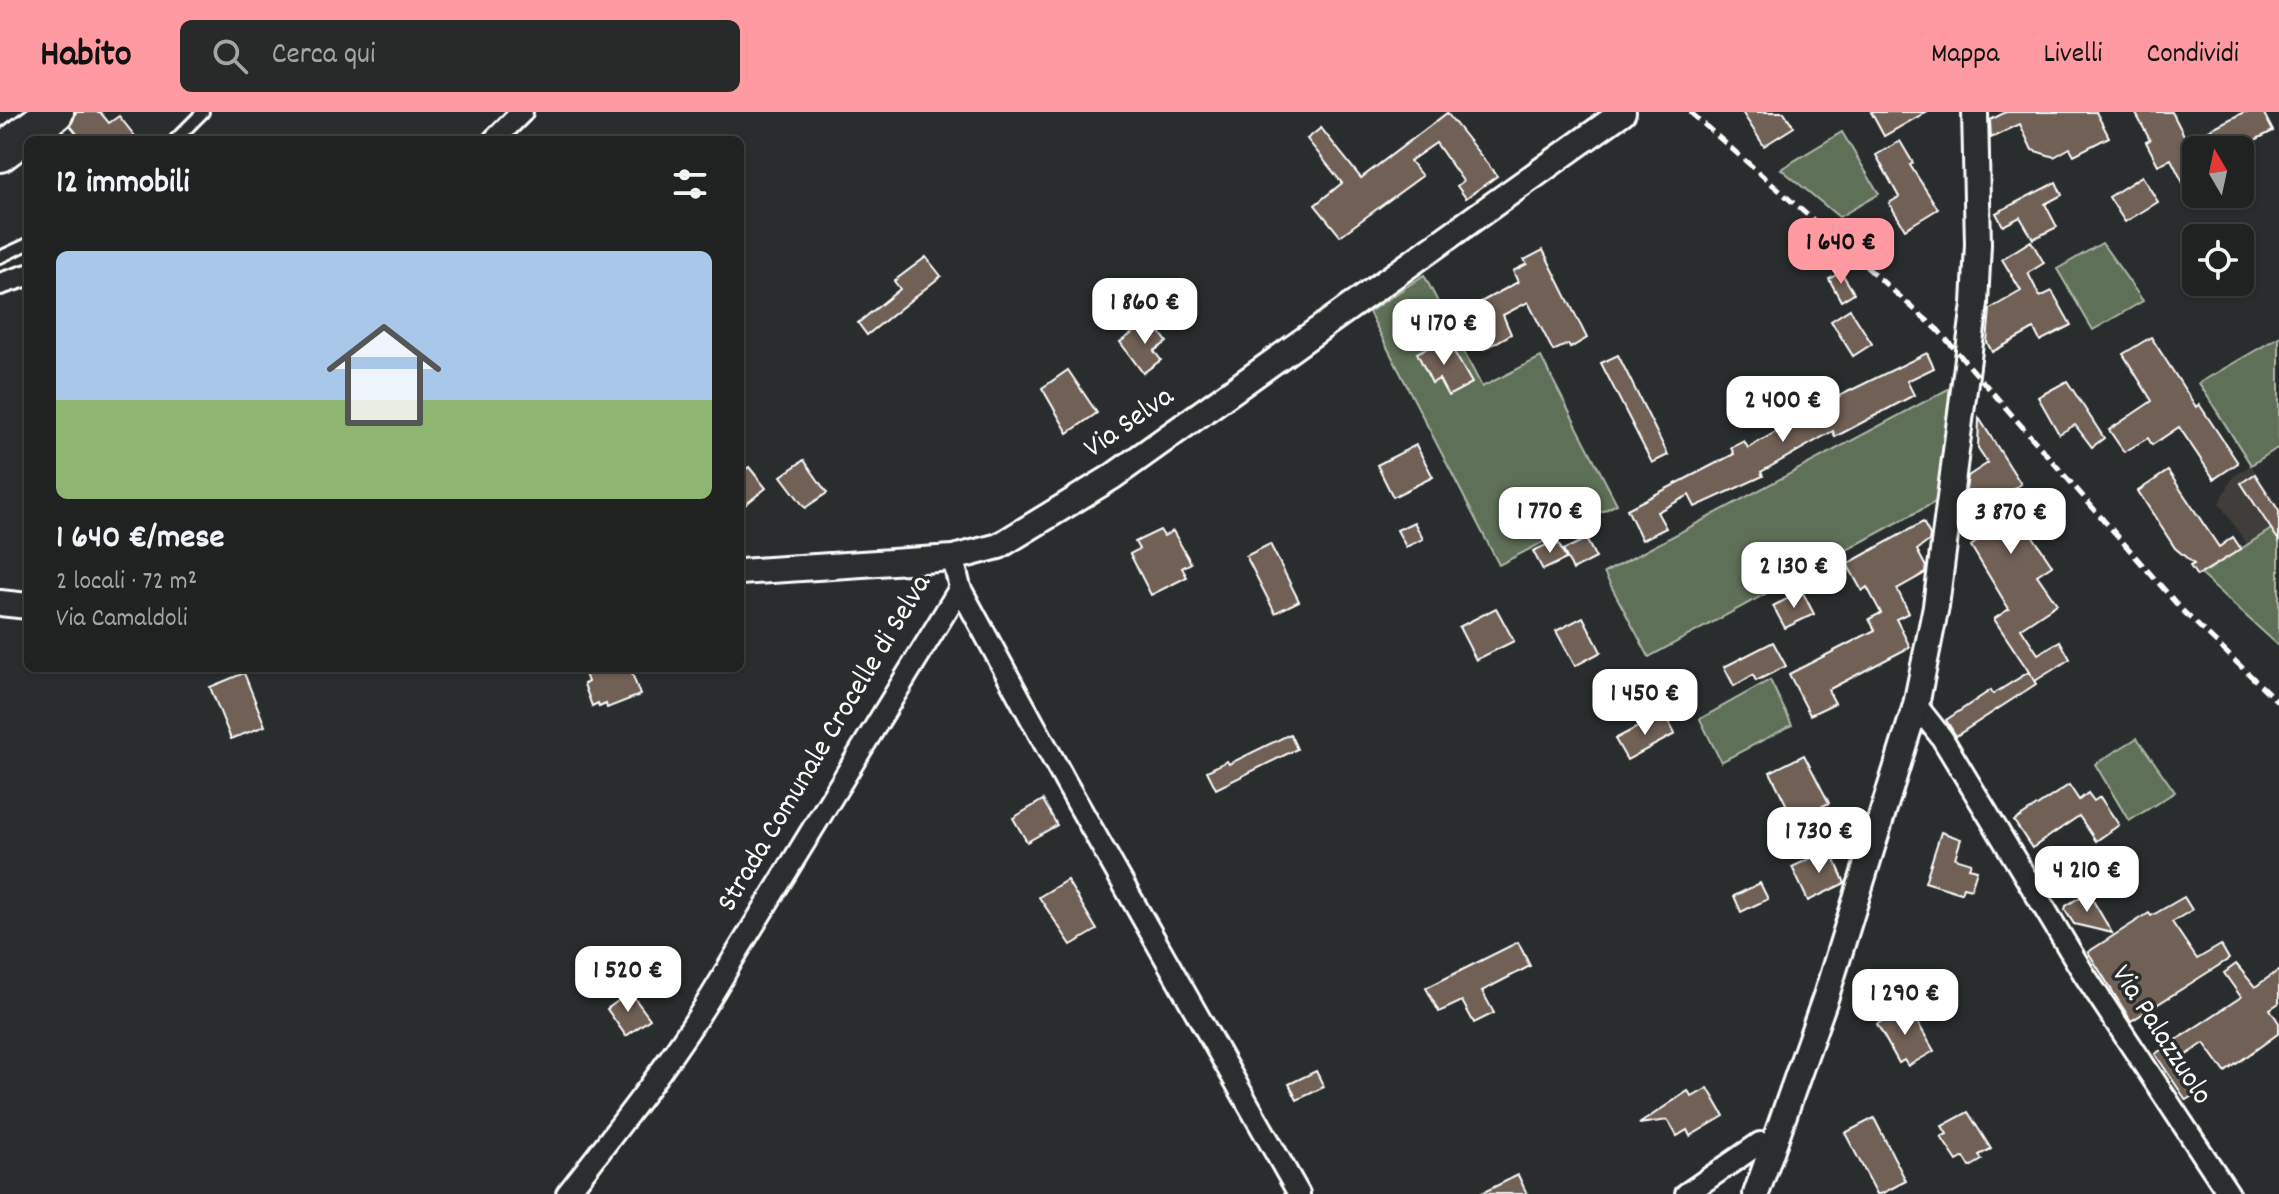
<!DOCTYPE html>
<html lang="it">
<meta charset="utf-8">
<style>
:root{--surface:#202222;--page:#282a2a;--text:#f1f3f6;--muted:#a2a4a5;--line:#3d3f40;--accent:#ff9aa2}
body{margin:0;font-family:Dekko,sans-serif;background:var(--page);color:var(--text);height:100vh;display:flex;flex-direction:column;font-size:30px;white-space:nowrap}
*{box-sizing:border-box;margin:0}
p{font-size:26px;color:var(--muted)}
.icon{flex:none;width:44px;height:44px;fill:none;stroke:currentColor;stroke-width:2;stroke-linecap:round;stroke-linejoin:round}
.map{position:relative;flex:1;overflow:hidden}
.side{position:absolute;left:24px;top:24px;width:720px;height:536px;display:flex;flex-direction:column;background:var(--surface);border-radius:12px;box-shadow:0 2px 6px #0004,0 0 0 2px var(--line)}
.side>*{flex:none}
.needle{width:52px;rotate:351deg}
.buttons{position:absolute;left:2182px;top:24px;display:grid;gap:16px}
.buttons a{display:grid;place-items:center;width:72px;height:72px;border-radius:12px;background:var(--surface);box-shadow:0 2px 6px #0004,0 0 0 2px var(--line);font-size:40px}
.price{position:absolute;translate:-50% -68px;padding:0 18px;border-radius:16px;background:#fff;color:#222;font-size:26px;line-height:52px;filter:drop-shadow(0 2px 4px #0008)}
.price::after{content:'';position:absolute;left:50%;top:48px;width:24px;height:18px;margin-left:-12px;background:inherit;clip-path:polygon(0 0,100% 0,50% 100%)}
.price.selected{background:var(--accent);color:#111}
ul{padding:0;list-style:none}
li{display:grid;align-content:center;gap:16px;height:424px;padding:0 32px}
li+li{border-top:2px solid var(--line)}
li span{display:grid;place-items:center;height:248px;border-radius:12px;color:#555}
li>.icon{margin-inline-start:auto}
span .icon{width:144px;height:144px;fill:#fffc;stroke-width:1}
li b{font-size:34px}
h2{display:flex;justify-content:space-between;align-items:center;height:96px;padding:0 32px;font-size:34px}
header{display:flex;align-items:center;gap:48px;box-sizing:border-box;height:112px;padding:0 40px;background:var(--accent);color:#111}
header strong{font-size:38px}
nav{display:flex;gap:44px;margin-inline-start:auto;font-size:28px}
.search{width:560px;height:72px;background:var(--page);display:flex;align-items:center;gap:20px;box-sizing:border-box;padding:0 28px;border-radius:12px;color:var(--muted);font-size:30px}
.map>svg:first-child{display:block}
</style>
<header>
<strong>Habito</strong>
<div class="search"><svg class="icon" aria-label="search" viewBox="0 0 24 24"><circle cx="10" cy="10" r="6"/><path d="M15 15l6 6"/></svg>Cerca qui</div>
<nav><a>Mappa</a><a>Livelli</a><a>Condividi</a></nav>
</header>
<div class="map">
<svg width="2279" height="1082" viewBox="0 0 2279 1082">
<rect width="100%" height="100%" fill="#2a2d2e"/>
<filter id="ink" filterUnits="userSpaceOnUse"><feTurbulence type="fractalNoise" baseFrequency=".0125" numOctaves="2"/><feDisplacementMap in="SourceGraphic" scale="16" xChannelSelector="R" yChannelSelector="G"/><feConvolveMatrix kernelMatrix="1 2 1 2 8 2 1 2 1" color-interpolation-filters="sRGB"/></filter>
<g filter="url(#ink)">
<path fill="#3f3c3a" d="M2251,353L2279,396V412L2248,434L2219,391L2233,365Z"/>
<g fill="#5f7059" stroke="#afb8ac" stroke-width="2">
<path d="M1842,20L1879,82L1839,105L1781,57Z"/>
<path d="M2102,131L2143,189L2093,218L2057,157Z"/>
<path d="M1424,163L1482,275L1541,245L1617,392L1499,453L1369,200Z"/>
<path d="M2279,225V335L2251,353L2199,271Z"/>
<path d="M1950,276L1939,388L1649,545L1604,461Z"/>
<path d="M2279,412V534L2201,463Z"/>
<path d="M1770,568L1792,613L1721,650L1700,607Z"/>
<path d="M2137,626L2175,680L2129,709L2095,652Z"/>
</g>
<g fill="#706057" stroke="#fff" stroke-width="2">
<path d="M76,0H100L109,11L119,4L138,28H82L70,13Z"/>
<path d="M1742,0H1784L1794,15L1764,34Z"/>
<path d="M1871,0H1926L1884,24Z"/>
<path d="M2006,0H2096L2109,25L2074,43L2070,36L2054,45L2032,38L2020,12L1991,26L1990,8Z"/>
<path d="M2135,0H2172L2187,29L2244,0H2263L2273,19L2235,38H2196V67L2184,73L2171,47L2158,53L2146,30L2150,28Z"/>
<path d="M1447,1L1497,64L1466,86L1457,74L1463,69L1436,31L1410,49L1422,64L1340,124L1315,93L1342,71L1307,27L1321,16L1361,66Z"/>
<path d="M1900,29L1913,51L1910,53L1938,97L1905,117L1889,91L1899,85L1876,43Z"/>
<path d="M2142,64L2158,90L2125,110L2109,85Z"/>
<path d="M2056,70L2062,83L2045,92L2057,115L2033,127L2020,105L2003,114L1996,101Z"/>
<path d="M2031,129L2044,151L2028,161L2040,185L2052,179L2071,213L2040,229L2034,217L1992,240L1987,230L1990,197L2021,179L2002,147Z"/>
<path d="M1543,138L1587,226L1570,236L1568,232L1553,239L1528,190L1503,203L1511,222L1485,237L1473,217L1479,214L1473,204L1483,198L1479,191L1518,170L1513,159L1527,152L1524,148Z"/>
<path d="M926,145L941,164L867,223L858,211L900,177L894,169Z"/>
<path d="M1841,160L1854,181L1841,189L1829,167Z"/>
<path d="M1850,197L1872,232L1853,244L1831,209Z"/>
<path d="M1151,208L1167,230L1154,239L1161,248L1143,261L1120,230Z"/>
<path d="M2151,225L2196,295L2199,292L2238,351L2214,367L2179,315L2152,333L2148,326L2124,340L2109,318L2152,289L2123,242Z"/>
<path d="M1446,226L1472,271L1448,284L1439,267L1432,271L1417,241Z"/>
<path d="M1927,241L1934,256L1907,269L1914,283L1835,325L1833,319L1761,360L1763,364L1695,395L1689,383L1657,400L1666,416L1642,428L1627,397L1734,342L1731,336L1744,329L1748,336L1831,288Z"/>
<path d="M1618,243L1668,343L1652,351L1601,251Z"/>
<path d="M1068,258L1097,301L1068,321L1042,276Z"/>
<path d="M2067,269L2104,326L2092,335L2075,313L2059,322L2038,285Z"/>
<path d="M1979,306L2021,372L2012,378L2030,401L2022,408L2052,453L2037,463L2057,492L2021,516L2038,542L2060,529L2070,547L2035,569L1994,507L2009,497L1971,434L1989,420L1965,385L1968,364L1988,351L1978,336Z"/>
<path d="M1416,333L1433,365L1393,385L1377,353Z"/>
<path d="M804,348L827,381L805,396L781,364Z"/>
<path d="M749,355L766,376L740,397V362Z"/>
<path d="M2168,359L2219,435L2233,425L2241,437L2197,464L2190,454L2194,452L2175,436L2138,379Z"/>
<path d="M2255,362L2279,399V429L2241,371Z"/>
<path d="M1414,410L1423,427L1406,435L1397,418Z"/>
<path d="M1923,410L1930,423L1929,429L1917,438L1926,455L1925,461L1897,477L1909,501L1896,507L1910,535L1828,578L1835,591L1810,603L1789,562L1875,518L1869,507L1881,501L1867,475L1862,479L1847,452Z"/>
<path d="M1160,418L1164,424L1173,419L1191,451L1182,456L1187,465L1151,483L1130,442L1139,437L1135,430Z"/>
<path d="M1586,427L1596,446L1573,458L1563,438Z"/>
<path d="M1557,428L1566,447L1543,458L1533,439Z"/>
<path d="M1270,432L1299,489L1275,501L1246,444Z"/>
<path d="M1802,479L1814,502L1785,516L1773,494Z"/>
<path d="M1496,496L1514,529L1476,548L1459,515Z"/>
<path d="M1583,505L1601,540L1575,554L1556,519Z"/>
<path d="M1773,530L1786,554L1756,569L1753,563L1734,574L1724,555Z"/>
<path d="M583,556H630L640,583L607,596L606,592L599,595L598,591L592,594L584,572L588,570Z"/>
<path d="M2029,560L2036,572L1956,624L1946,608L1991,578L1993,582Z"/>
<path d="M244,561L265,614L231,627L210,575Z"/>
<path d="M1664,601L1675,622L1627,648L1615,627Z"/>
<path d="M1290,622L1297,637L1216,677L1207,659L1227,649L1229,652Z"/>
<path d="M1804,643L1829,691L1794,708L1770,660Z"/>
<path d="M2069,673L2079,688L2088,681L2094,689L2100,685L2119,713L2096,729L2079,704L2032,736L2014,709Z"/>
<path d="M1043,688L1057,713L1027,730L1013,706Z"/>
<path d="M1941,720L1961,727L1955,746L1971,751L1969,756L1977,758L1971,777L1963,775L1961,781L1925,770Z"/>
<path d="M1830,737L1845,771L1808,789L1792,755Z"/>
<path d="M1067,768L1097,818L1071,833L1039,785Z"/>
<path d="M1760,771L1768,787L1741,800L1734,784Z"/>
<path d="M2088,780L2112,821L2074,812L2065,798L2066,794Z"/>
<path d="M2184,785L2192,798L2172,810L2197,847L2221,833L2229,847L2131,909L2088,840L2149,801L2151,804Z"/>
<path d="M1518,830L1530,854L1482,879L1494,901L1474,911L1462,889L1439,900L1426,876Z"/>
<path d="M2236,852L2255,875L2279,858V891L2270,897L2279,911V921L2225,960L2204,931L2182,946L2203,977L2186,988L2155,942L2241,885L2224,861Z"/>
<path d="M630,880L650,907L626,924L607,897Z"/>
<path d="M1908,894L1934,939L1908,954L1904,948L1899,951L1877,912Z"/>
<path d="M1316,959L1324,975L1297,988L1289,972Z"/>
<path d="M1708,976L1724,1004L1690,1024L1687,1018L1677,1024L1668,1008L1639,1012L1688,979L1692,985Z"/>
<path d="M1968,1000L1991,1037L1979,1043L1982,1048L1970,1055L1964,1045L1957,1049L1941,1025L1947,1022L1942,1014Z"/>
<path d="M1874,1006L1906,1069L1881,1082H1877L1845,1021Z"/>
<path d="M1518,1063L1527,1082H1480Z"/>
</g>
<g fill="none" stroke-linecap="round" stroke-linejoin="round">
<g stroke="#fff" stroke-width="16">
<g id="service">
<path d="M175,28L203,0"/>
<path d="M0,145L28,132"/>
</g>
</g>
<g stroke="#fff" stroke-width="26">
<g id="minor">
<path d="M494,28L522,0"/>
<path d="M0,172L28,163"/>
<path d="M960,476L1066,671L1299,1082"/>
<path d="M1916,593L1942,626L2084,862L2229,1082"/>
<path d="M567,1082C626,1006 686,931 733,847L960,476L953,446"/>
<path d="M1686,1082L1760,1031L1774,1033"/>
</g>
</g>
<g stroke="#fff" stroke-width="30">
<g id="tertiary">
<path d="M740,460L953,446L999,434L1112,365L1623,0"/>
<path d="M0,491L28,494"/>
<path d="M1756,1082L1826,884L1916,593L1936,494L1975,192L1978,132L1975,0"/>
</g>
</g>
<g stroke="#fff" stroke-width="42">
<path id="motorway" d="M0,41L55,0"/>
</g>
<use href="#service" stroke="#2a2d2e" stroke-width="10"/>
<use href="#minor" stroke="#2a2d2e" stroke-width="20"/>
<use href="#tertiary" stroke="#2a2d2e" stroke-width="24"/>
<use href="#motorway" stroke="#2a2d2e" stroke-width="36"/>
<path stroke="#fff" stroke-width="5" stroke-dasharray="12 6" stroke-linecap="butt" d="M1690,0L1938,218L2182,498L2279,591"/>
</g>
</g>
<g text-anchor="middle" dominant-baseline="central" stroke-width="7" stroke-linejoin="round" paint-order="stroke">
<g font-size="30" fill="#fff" stroke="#2a2d2e">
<text transform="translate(1130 312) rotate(-35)">Via Selva</text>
<text transform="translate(826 632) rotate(-59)">Strada Comunale Crocelle di Selva</text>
<text transform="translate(2160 924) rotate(57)">Via Palazzuolo</text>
</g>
</g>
</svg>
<div class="buttons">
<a><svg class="needle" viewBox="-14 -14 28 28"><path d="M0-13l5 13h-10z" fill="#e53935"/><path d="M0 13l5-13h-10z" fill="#a2a4a5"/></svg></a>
<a><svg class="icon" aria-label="locate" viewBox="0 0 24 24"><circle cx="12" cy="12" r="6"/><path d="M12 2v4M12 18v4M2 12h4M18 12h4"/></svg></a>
</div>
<b class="price selected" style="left:1841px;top:174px">1 640 €</b>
<b class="price" style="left:1145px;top:234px">1 860 €</b>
<b class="price" style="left:1444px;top:255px">4 170 €</b>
<b class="price" style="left:1783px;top:332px">2 400 €</b>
<b class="price" style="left:1550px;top:443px">1 770 €</b>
<b class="price" style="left:2011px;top:444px">3 870 €</b>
<b class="price" style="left:1794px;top:498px">2 130 €</b>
<b class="price" style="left:1645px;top:625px">1 450 €</b>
<b class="price" style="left:1819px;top:763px">1 730 €</b>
<b class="price" style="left:2087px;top:802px">4 210 €</b>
<b class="price" style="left:628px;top:902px">1 520 €</b>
<b class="price" style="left:1905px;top:925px">1 290 €</b>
<section class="side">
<h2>12 immobili<svg class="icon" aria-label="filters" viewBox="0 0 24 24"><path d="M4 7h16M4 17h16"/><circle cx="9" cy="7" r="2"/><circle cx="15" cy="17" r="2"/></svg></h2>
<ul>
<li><span style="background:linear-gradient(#a9c7e8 60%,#8fb573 0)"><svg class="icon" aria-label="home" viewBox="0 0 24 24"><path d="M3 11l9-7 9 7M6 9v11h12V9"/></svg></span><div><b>1 640 €/mese</b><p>2 locali · 72 m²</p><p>Via Camaldoli</p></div></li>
</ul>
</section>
</div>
